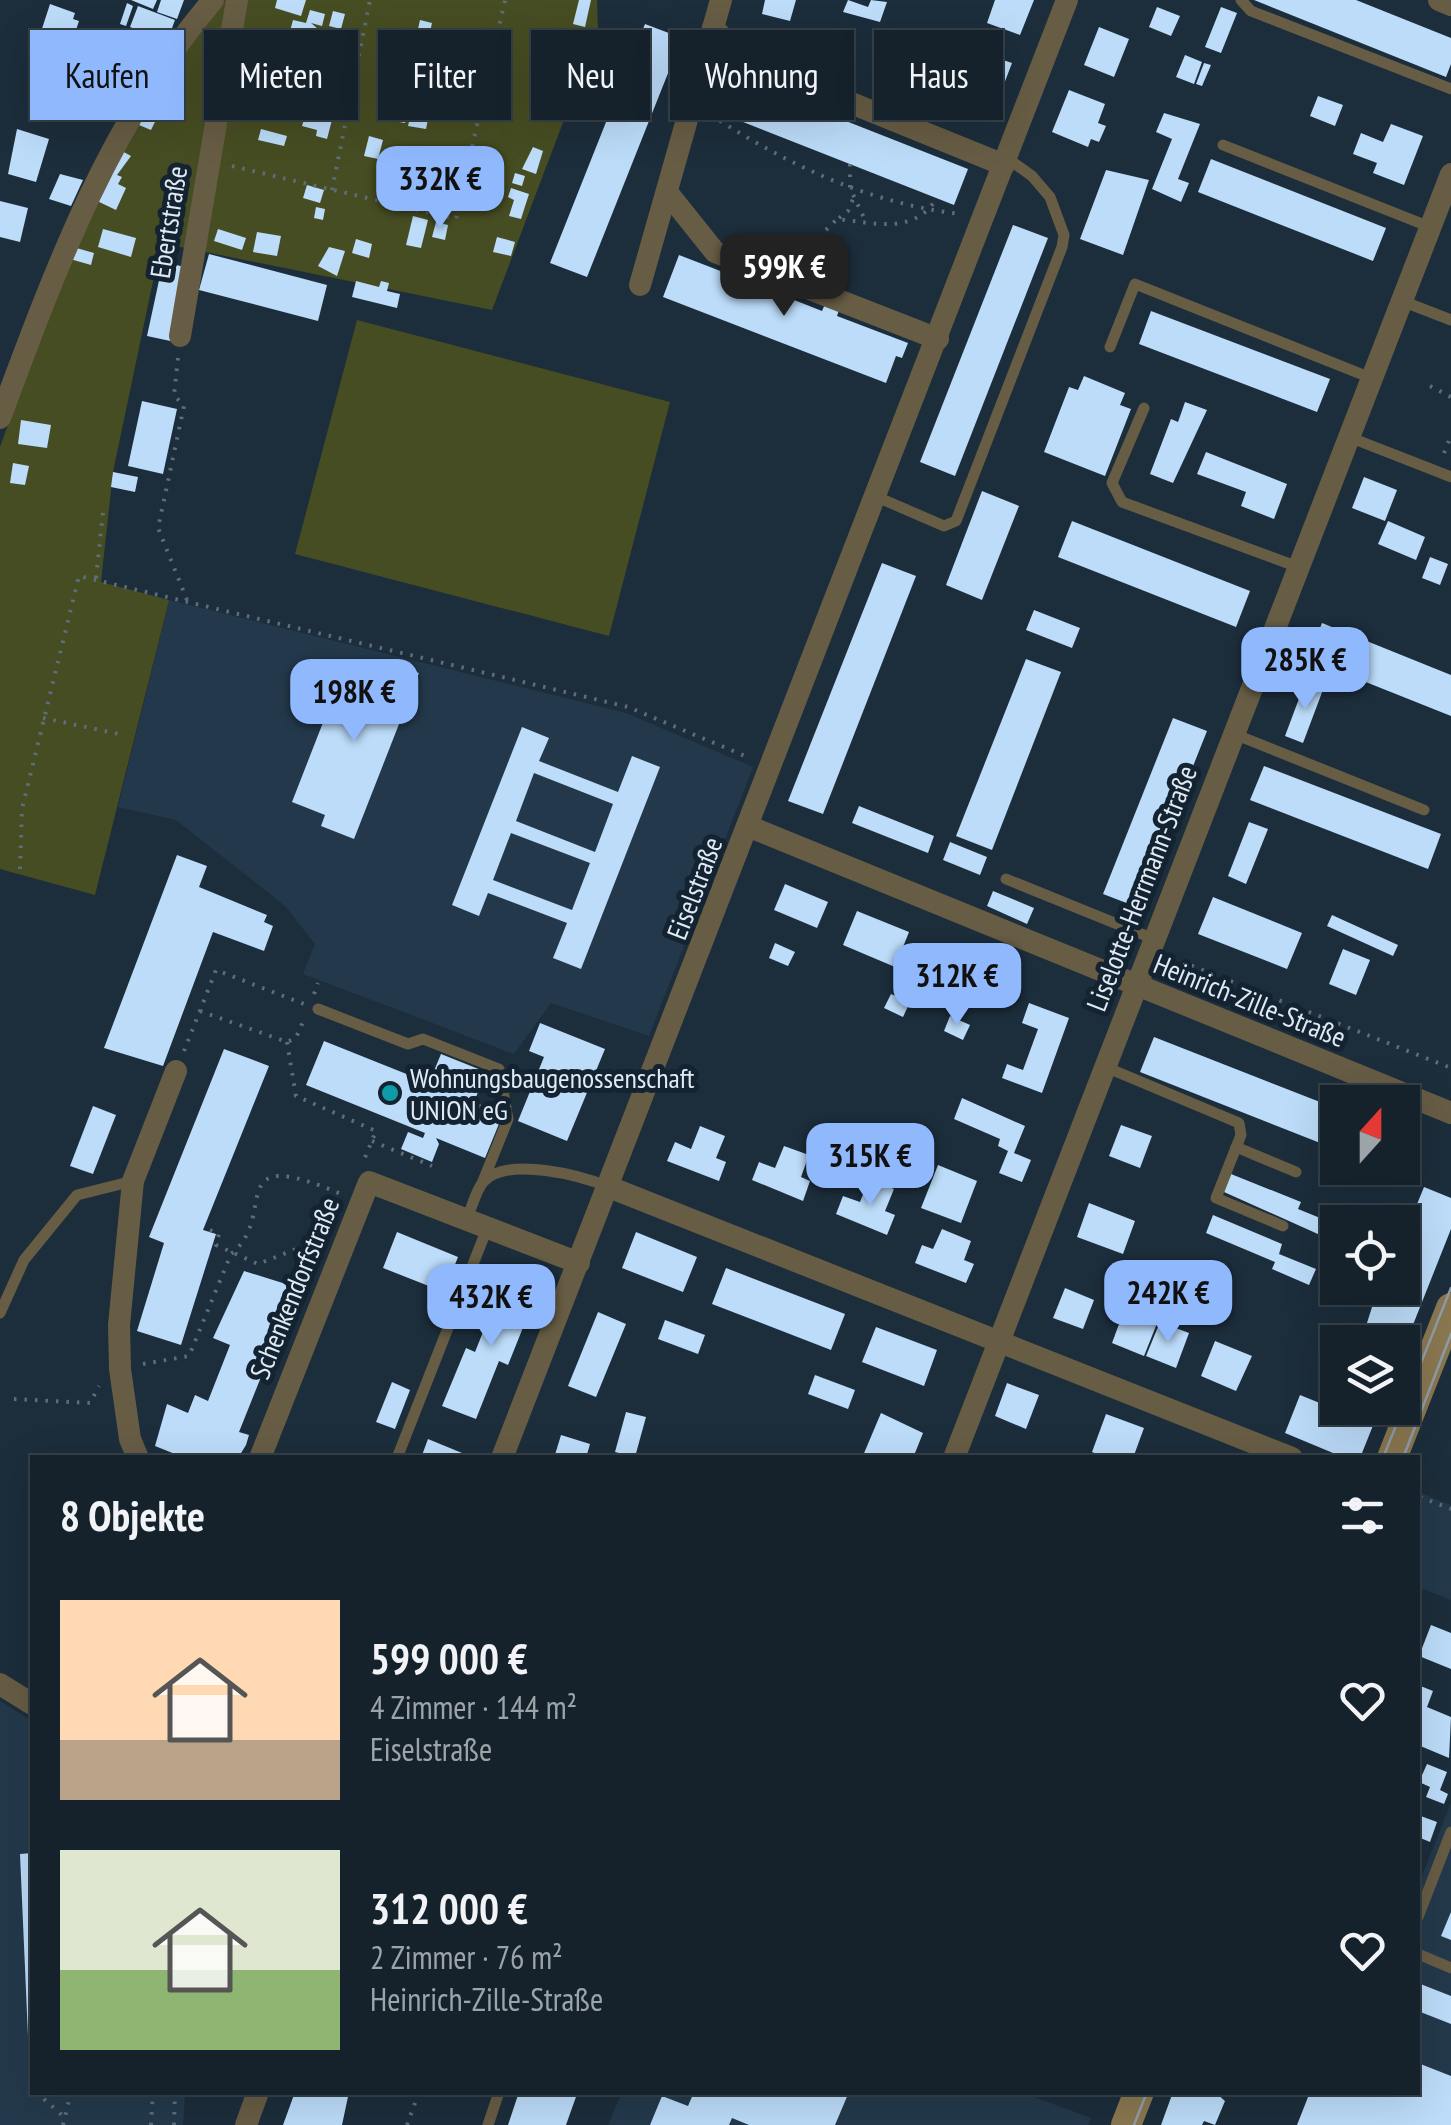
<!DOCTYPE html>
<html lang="de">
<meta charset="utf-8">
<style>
:root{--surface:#15222c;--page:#222f38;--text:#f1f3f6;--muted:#9da4a9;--line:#343f48;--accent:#90b8fd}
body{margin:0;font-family:"PT Sans Narrow",sans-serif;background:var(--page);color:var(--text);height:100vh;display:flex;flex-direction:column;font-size:38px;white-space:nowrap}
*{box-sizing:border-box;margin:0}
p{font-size:32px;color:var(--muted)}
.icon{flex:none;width:55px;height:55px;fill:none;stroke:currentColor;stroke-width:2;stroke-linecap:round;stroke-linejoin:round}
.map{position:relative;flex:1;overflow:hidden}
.drawer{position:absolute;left:30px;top:1455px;width:1390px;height:640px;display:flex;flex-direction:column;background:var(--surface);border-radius:0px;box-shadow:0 10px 40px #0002,0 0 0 2px var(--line)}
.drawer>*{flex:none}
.top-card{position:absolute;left:30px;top:30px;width:1392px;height:90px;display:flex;gap:20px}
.needle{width:65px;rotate:21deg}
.tools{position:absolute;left:1320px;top:1085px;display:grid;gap:20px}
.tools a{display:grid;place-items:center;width:100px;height:100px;border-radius:0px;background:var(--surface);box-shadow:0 10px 40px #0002,0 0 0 2px var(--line);font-size:50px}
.price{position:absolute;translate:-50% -85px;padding:0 22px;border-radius:20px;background:var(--accent);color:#111;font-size:32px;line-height:65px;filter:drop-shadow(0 2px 5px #0008)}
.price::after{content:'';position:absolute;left:50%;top:60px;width:30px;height:22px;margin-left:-15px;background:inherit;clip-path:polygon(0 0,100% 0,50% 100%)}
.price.active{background:#222;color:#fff}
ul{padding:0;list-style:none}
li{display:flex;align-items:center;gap:30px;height:250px;padding:0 30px}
li span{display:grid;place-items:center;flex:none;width:280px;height:200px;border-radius:0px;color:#555}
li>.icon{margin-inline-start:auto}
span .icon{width:120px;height:120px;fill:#fffc;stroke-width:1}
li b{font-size:42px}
h2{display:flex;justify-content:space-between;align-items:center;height:120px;padding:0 30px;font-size:42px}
.chip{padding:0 35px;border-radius:0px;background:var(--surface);box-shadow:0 10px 40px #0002,0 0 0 2px var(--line);font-size:35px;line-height:90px}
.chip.active{background:var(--accent);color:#111}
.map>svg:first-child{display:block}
</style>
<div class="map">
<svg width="1451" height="2125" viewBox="0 0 1451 2125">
<rect width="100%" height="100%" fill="#1c2d3b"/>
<g fill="#23394b">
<path d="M169,600L626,713L753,767L649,1036L551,1003L514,1054L303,974L315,944L285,906L176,820L118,807Z"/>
<path d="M1418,1492L1451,1505V1600L1418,1587Z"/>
<path d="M0,1701L32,1721V2092L185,2093L183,2125H0Z"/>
<path d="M1451,1803V2125H1323L1418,2092V1886Z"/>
<path d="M622,2092L1024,2093L1091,2118L1088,2125H608Z"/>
</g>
<g fill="#474d22">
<path d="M225,0H597L598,30L492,310L161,243L113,472L101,582L169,600L95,895L0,869V447L72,245L123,143L212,12Z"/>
<path d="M357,320L670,402L609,636L295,554Z"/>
</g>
<g fill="#bcdcf9" fill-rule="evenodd">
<path d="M131,0H157L153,9Z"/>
<path d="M161,0H184L177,19L157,12Z"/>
<path d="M277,0H306L301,16L275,8Z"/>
<path d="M579,0H591L585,27L573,24Z"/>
<path d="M765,0H796L790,21L762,14Z"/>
<path d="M848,0L868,7L871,0L887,2L880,22L843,12Z"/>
<path d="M995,0H1034L1020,35L987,23Z"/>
<path d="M1254,0H1356L1451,38V64L1446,77Z"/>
<path d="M127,3L133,6L126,26L120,24Z"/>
<path d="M50,4L75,13L73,19L79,21L68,54L37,44Z"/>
<path d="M138,6L175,20L164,50L137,39L140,31L130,27Z"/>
<path d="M1157,7L1180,16L1171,36L1149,27Z"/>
<path d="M1221,7L1237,13L1221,53L1205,47Z"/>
<path d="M310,10L325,14L322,26L311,23L318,29L316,37L289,35L293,20L306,23Z"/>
<path d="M333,11L345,14L341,29L329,26Z"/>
<path d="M420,20L432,23L426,50L414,47Z"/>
<path d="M645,24L682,38L587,277L550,263Z"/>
<path d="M1099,27L1129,39L1114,77L1084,65Z"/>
<path d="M434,37L448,40L445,53L431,50Z"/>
<path d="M952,43L1012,63L996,105L947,86L952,74L941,70Z"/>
<path d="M1185,55L1202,62L1194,84L1176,77Z"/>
<path d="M561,58L573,62L567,81L555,78Z"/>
<path d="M1204,63L1211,65L1202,86L1196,84Z"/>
<path d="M262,77L274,80L270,94L259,92Z"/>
<path d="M340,78L349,80L342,110L301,100L304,88L336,93Z"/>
<path d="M747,82L968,169L954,205L733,118Z"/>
<path d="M129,83L136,87L129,99L122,95Z"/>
<path d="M287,84L298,86L295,99L283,97Z"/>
<path d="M159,86L170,91L151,130L139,125Z"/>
<path d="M539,88L563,96L556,115L534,102Z"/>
<path d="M1069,90L1105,104L1098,123L1106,126L1099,142L1091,139L1088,147L1052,132Z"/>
<path d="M945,92L978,105L973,117L940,104Z"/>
<path d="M1318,96L1343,105L1335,126L1310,116Z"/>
<path d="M285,101L295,104L292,113L282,111Z"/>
<path d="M399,102L409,104L405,123L394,121Z"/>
<path d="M413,105L430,109L426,129L408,126Z"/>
<path d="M307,110L333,116L327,139L316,136L317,130L302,126Z"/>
<path d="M1164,113L1200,124L1178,179L1189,183L1181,202L1152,189L1172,139L1156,132Z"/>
<path d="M1391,124L1423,136L1404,185L1373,173L1377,163L1353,154L1361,133L1383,142Z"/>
<path d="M17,129L49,139L36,182L8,174Z"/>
<path d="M261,129L287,136L284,146L258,140Z"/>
<path d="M369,136L383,140L378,159L364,156Z"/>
<path d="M533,147L543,151L536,174L522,169Z"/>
<path d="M402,149L415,151L410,174L397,171Z"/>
<path d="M120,150L131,156L117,175L122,177L118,184L126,188L116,210L95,200Z"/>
<path d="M1211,159L1386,228L1373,261L1198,192Z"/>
<path d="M1106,170L1149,180L1123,255L1080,239Z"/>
<path d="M515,173L525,176L522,186L512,183Z"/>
<path d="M60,174L83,180L71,206L49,199Z"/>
<path d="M307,185L324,190L320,203L303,198Z"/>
<path d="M511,188L529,194L521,219L509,216L514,200L508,197Z"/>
<path d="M0,201L28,208L20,242L0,237Z"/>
<path d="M316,207L325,209L323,220L314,218Z"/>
<path d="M413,216L428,220L421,248L406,245Z"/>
<path d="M436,222L448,225L445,240L432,237Z"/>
<path d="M1013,225L1048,238L955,476L920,462Z"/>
<path d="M103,229L136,238L131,257L98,247Z"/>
<path d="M218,229L246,238L242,250L214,241Z"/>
<path d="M257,232L281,236L277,256L253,252Z"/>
<path d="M497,237L515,242L511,256L493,252Z"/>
<path d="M356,239L372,244L369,258L352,253Z"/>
<path d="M73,247L94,253L91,265L70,259Z"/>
<path d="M329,247L345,251L337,276L318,266Z"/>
<path d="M209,254L327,285L318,321L199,290Z"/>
<path d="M679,255L736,277L739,270L752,275L749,282L822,311L825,304L839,310L837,316L908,343L902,358L896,356L886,383L663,297Z"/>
<path d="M163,262L185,267L175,342L147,336Z"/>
<path d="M356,281L379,287L381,281L389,283L387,291L400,294L397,308L352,297Z"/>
<path d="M1151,311L1330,379L1317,412L1139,344Z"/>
<path d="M1084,376L1125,393L1120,405L1131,409L1105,476L1044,452L1069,387L1078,390Z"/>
<path d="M142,401L177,409L163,474L128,466Z"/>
<path d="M1185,402L1207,410L1173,483L1150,474L1171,419L1178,422Z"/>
<path d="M21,420L51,425L47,448L18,444Z"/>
<path d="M1206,452L1287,484L1274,519L1241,506L1246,492L1197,474Z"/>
<path d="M13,463L29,466L25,485L10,483Z"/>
<path d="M113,472L138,477L135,492L111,487Z"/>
<path d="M1364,477L1397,490L1385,521L1352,508Z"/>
<path d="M982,491L1019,506L982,600L946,585Z"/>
<path d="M1072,521L1250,591L1236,627L1058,557Z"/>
<path d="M1388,521L1425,537L1416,560L1378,544Z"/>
<path d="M1430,557L1448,564L1440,585L1422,578Z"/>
<path d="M882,563L916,576L823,814L788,801Z"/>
<path d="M1034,610L1080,628L1072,648L1026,630Z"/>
<path d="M1322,623L1451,675V716L1308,659Z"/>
<path d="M1026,659L1061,672L992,850L956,836Z"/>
<path d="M384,660L419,673L354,839L321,826L325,815L292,802L347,661L379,673Z"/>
<path d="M1306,680L1324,687L1303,743L1285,736Z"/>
<path d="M1173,718L1207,731L1137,907L1103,894Z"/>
<path d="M522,727L549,738L539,761L618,792L632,756L660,767L581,969L553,958L567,923L488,893L479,916L452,905ZM534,773L613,804L595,852L516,821ZM511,833L590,863L572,910L493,880Z"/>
<path d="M1264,766L1441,834L1428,869L1250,800Z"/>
<path d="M859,806L934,836L928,853L852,823Z"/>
<path d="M1249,822L1268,829L1246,884L1228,876Z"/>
<path d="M950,842L987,857L980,875L943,860Z"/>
<path d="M177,855L207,866L199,887L267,915L264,922L273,926L264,951L213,932L163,1066L104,1048Z"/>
<path d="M785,884L828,902L817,928L774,910Z"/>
<path d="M993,891L1034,908L1027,924L987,906Z"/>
<path d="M1213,897L1302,933L1287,969L1198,934Z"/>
<path d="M857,911L909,932L895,967L843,945Z"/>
<path d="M1332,915L1398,945L1393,956L1327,926Z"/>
<path d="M775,943L795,952L788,966L769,958Z"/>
<path d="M942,948L984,966L973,992L930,973Z"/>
<path d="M1343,949L1370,960L1356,995L1329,984Z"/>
<path d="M891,994L910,1002L903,1017L884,1008Z"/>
<path d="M1029,1003L1069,1018L1042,1093L1002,1078L1007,1064L1023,1070L1038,1029L1022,1023Z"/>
<path d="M950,1016L970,1025L963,1040L944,1031Z"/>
<path d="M540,1023L605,1049L567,1141L518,1121L544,1057L529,1051Z"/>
<path d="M1154,1037L1338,1109V1150L1140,1072Z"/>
<path d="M324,1041L429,1083L441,1054L486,1072L474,1102L503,1114L485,1158L436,1138L439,1144L432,1162L401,1149L408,1132L423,1138L425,1133L306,1085Z"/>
<path d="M224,1049L269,1066L203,1230L216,1234L181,1345L137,1331L164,1243L149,1237Z"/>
<path d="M962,1098L1025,1126L1014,1153L1031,1160L1022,1182L999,1173L1008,1151L998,1146L1000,1139L954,1119Z"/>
<path d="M93,1106L116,1115L93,1174L70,1166Z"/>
<path d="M1121,1125L1152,1136L1140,1168L1109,1156Z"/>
<path d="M700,1126L725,1136L716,1158L726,1162L719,1181L667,1161L675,1142L691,1149Z"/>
<path d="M1402,1135L1421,1142L1407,1177L1384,1168H1402Z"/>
<path d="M784,1146L809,1155L801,1177L810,1181L803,1201L752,1180L759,1162L775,1168Z"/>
<path d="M938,1165L977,1181L961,1223L921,1208Z"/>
<path d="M1231,1174L1301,1202L1298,1209L1335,1224L1329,1239L1224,1192Z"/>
<path d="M869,1179L894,1189L885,1211L895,1215L887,1235L836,1214L843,1196L860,1202Z"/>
<path d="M1424,1187L1451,1198V1229L1403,1350L1402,1342H1361L1378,1288H1402V1241Z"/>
<path d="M1089,1203L1135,1221L1123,1254L1077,1237Z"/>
<path d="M1213,1215L1282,1244L1279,1254L1316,1269L1309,1285L1272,1269L1275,1262L1206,1233Z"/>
<path d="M942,1229L971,1241L964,1260L974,1264L966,1283L915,1263L922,1245L933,1249Z"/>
<path d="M397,1232L458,1257L444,1292L383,1268Z"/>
<path d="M636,1232L697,1257L683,1292L622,1268Z"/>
<path d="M726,1268L845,1314L831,1350L712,1304Z"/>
<path d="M244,1271L305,1290L278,1349L273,1347L239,1432L249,1435L246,1445L238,1458H185L155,1446L167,1404L188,1413L195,1395L208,1401L230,1345L213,1338Z"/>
<path d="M505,1277L538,1290L508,1365L499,1361L476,1419L442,1406L466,1348L475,1352Z"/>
<path d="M1065,1288L1094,1300L1083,1329L1053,1318Z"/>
<path d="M1125,1308L1158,1321L1144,1356L1112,1343Z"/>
<path d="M598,1312L626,1324L596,1397L568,1386Z"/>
<path d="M665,1320L705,1335L698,1354L658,1339Z"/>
<path d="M1160,1322L1189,1333L1176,1368L1146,1356Z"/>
<path d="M876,1327L937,1350L924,1386L862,1362Z"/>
<path d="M1215,1341L1252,1356L1236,1391L1201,1376Z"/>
<path d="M815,1375L855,1390L848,1409L808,1394Z"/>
<path d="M392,1382L410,1390L395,1429L376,1422Z"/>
<path d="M1007,1383L1039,1395L1026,1429L995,1416Z"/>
<path d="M1300,1395L1337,1410L1380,1408L1360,1458H1345L1285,1433Z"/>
<path d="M626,1412L646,1417L635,1457L615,1452Z"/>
<path d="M881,1413L923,1433L913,1458H862Z"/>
<path d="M1106,1414L1144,1428L1133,1458H1106L1092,1452Z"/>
<path d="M561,1435L590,1444L586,1458H554Z"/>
<path d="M428,1439L462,1453L460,1458H421Z"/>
<path d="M1431,1625L1451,1633V1669L1419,1656Z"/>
<path d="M1418,1685L1433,1691L1427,1707L1451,1717L1449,1758L1418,1745Z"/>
<path d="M1427,1764L1447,1772L1440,1790L1448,1794L1444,1804L1426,1797L1430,1787L1419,1782Z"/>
<path d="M1418,1815L1437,1822L1430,1842L1418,1837Z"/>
<path d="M32,1853V2059H29L20,1854Z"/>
<path d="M1451,1912V1940L1441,1936Z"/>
<path d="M1418,1983L1451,1996V2024L1418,2011Z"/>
<path d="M1418,2063L1451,2076V2125H1297L1310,2092H1418Z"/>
<path d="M295,2092H349L342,2125H283Z"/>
<path d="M519,2092H573L577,2094L566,2125H508Z"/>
<path d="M694,2092H849L835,2125H749L732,2118L729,2125H650L662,2096L688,2106Z"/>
<path d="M1173,2092H1215L1225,2101L1215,2125L1204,2121L1202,2125H1161Z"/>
</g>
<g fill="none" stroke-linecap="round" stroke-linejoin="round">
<g stroke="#5e6d7a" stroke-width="4" stroke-dasharray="2.5 8" stroke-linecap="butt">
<path d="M711,115C788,165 868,203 960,214"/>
<path d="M850,164V188L866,222"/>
<path d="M232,166L456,219L505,0"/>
<path d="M332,190L370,0"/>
<path d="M839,218L848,211L853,199"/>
<path d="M816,269L819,237L837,219C875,223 914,235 937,198"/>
<path d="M178,358L174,395L184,406L158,528L187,600"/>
<path d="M1430,386L1451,397"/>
<path d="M1444,453L1451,436"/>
<path d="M96,578L103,512"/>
<path d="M43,718L124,735"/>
<path d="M20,869L22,809L79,576L628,707L750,758"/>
<path d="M1172,958L1451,1068"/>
<path d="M314,994L318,983"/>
<path d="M200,1011L287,1042L296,1038L305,1017"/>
<path d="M287,1042L296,1096L376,1131L364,1160"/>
<path d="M184,1051L216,970L304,1004"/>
<path d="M372,1141L432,1166"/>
<path d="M210,1230L219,1234L216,1245L258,1264L319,1240"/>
<path d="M143,1364L189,1356L231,1254C280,1215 220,1142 341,1194"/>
<path d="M14,1399L90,1403L99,1386"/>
<path d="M1420,1497L1451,1509"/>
<path d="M31,2074L32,2088"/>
<path d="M36,2092L63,2116"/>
<path d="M63,2125L71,2092"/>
<path d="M151,2125L153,2092"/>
<path d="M174,2125L175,2092"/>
<path d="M407,2125L419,2092"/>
</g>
<g stroke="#675c44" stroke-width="11">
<path d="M1241,0L1251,11L1451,89"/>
<path d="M1223,145L1430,227"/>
<path d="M1402,301L1451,320"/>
<path d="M1110,347L1135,284L1371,378"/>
<path d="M1144,408L1112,483L1122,502L1298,567"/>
<path d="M1349,437L1451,477"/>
<path d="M877,497L944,526L956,521L1062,247L1064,235L1050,197L1032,176L1007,158"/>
<path d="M1234,734L1424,810"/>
<path d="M1006,879L1154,939"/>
<path d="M318,1009L408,1044L423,1039L499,1069L508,1119L483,1181"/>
<path d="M1103,1066L1239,1123L1241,1135L1216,1198L1283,1226"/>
<path d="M1236,1147L1296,1172"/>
<path d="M467,1218C472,1208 476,1189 484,1181C509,1156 582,1176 609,1187"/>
<path d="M0,1313L24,1260L77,1195L133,1181"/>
<path d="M397,1458L488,1226"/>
<path d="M1418,1917L1451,1832"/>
<path d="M1418,1954L1451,1968"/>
<path d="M488,2125L499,2092"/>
</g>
<g stroke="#675c44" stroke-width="22">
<path d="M1439,0L1451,5"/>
<path d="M713,28L745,60L1004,165"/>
<path d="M667,192L715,252L938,339"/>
<path d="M640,285L721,0"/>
<path d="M180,336L237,0"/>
<path d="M0,418C55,270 109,122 213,0"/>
<path d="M750,827L1451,1113"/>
<path d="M609,1187L1292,1458"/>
<path d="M138,1458L130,1439L120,1369L119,1325L133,1181L176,1071"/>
<path d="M260,1458L369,1182L579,1263"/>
<path d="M502,1458L1067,0"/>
<path d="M954,1458L1451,174"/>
<path d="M0,1684L32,1704"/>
<path d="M246,2125L258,2092"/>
</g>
<g stroke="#897750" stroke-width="30">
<path d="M1392,1458L1451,1308"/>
<path d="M1126,2125L1139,2092"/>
</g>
<g stroke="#8f9ca8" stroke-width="2.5">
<path d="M1383,1458L1451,1288"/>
<path d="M1403,1458L1451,1334"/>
<path d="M1134,2125L1147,2092"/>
</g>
</g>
<circle fill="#0f9aa8" stroke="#132331" stroke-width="4" cx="390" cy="1093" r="10"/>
<g text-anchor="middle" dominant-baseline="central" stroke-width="10" stroke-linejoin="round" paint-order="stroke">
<g font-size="28" fill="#e0eaf4" stroke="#132331">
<text transform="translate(168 222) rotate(-81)">Ebertstraße</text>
<text transform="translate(694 888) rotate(-69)">Eiselstraße</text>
<text transform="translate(1141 888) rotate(-69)">Liselotte-Herrmann-Straße</text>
<text transform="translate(1250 1000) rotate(22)">Heinrich-Zille-Straße</text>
<text transform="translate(294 1288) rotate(-68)">Schenkendorfstraße</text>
</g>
<g font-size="28" fill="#e0eaf4" stroke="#132331" text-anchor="start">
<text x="410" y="1077">Wohnungsbaugenossenschaft<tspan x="410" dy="32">UNION eG</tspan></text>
</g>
</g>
</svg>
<div class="tools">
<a><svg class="needle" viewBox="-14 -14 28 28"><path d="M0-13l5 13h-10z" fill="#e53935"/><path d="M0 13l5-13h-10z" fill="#9da4a9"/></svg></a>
<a><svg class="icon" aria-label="locate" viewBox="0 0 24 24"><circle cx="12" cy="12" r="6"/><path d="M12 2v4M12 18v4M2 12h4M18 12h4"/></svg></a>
<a><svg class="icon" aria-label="layers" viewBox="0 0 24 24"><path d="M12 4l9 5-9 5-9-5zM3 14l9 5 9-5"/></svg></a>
</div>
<b class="price" style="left:440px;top:231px">332K €</b>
<b class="price active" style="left:784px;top:319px">599K €</b>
<b class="price" style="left:1305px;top:712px">285K €</b>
<b class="price" style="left:354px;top:744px">198K €</b>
<b class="price" style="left:957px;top:1028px">312K €</b>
<b class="price" style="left:870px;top:1208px">315K €</b>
<b class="price" style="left:1168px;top:1345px">242K €</b>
<b class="price" style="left:491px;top:1349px">432K €</b>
<div class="top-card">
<a class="chip active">Kaufen</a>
<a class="chip">Mieten</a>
<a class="chip">Filter</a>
<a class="chip">Neu</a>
<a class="chip">Wohnung</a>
<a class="chip">Haus</a>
</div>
<section class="drawer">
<h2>8 Objekte<svg class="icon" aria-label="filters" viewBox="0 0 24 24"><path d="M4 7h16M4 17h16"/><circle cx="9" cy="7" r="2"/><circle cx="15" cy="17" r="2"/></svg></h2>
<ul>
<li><span style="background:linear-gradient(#ffd9b3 70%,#b9a48a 0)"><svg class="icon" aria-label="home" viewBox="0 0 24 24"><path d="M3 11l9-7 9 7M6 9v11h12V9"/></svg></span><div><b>599 000 €</b><p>4 Zimmer · 144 m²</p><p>Eiselstraße</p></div><svg class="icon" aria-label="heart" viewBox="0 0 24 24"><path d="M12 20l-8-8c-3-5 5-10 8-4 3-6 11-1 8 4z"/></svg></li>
<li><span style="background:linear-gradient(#dfe7d0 60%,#8fb573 0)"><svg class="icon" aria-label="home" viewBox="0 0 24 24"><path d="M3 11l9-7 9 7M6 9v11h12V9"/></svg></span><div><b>312 000 €</b><p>2 Zimmer · 76 m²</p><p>Heinrich-Zille-Straße</p></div><svg class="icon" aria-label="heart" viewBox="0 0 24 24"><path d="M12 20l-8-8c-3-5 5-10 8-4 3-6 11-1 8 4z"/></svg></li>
</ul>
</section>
</div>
